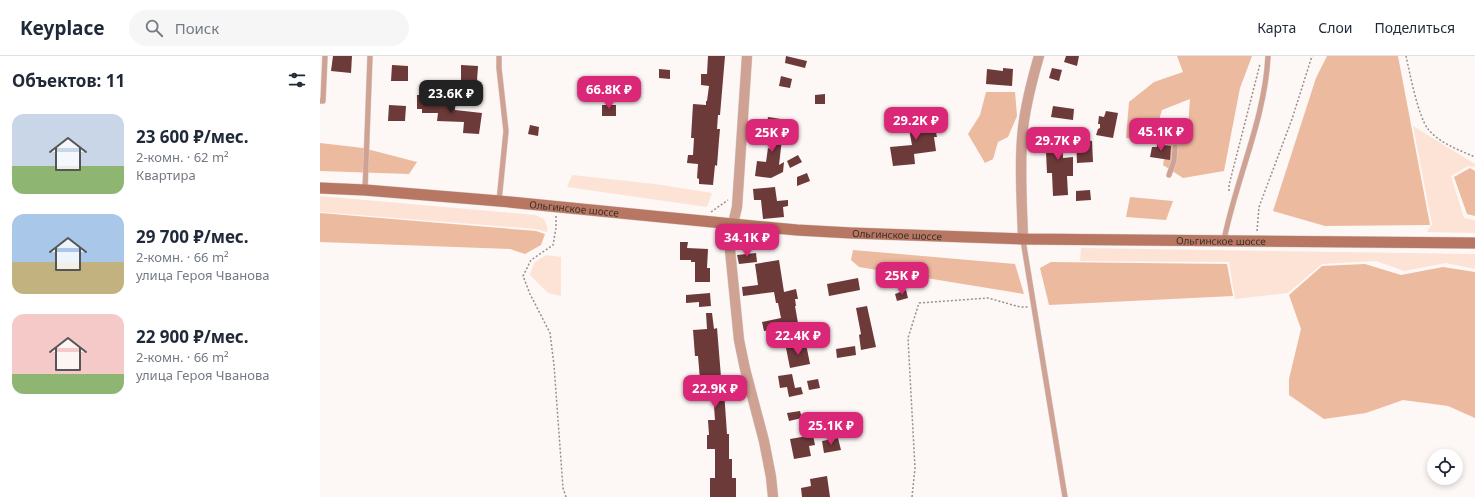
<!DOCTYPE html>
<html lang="ru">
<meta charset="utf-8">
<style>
:root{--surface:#fff;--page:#f6f6f7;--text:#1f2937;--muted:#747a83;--line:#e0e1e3;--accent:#db2777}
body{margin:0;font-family:"Noto Sans",sans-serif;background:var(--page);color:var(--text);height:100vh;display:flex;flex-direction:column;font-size:15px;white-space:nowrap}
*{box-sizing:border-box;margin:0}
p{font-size:13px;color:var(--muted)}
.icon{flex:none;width:22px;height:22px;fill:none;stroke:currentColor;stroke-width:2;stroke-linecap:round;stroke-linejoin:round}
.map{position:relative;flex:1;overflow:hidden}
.sheet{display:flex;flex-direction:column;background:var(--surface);width:320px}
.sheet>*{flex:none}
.buttons{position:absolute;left:1107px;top:393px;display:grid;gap:8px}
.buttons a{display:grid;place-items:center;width:36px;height:36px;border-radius:50%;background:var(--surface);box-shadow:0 2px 6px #0003;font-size:20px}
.price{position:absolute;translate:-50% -34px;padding:0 9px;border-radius:8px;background:var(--accent);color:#fff;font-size:13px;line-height:26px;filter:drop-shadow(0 1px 2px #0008)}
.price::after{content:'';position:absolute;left:50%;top:24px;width:12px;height:9px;margin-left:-6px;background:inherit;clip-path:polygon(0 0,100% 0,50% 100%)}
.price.active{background:#222;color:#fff}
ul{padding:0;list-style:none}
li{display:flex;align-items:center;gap:12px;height:100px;padding:0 12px}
li span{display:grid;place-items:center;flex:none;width:112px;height:80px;border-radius:12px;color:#555}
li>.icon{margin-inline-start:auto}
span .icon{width:48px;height:48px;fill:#fffc;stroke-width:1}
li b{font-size:17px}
h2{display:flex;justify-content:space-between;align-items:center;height:48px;padding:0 12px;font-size:17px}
header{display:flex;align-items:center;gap:24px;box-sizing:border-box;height:56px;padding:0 20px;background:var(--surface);border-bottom:1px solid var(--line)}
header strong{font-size:19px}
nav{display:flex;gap:22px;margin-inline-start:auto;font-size:14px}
.search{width:280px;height:36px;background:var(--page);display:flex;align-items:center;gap:10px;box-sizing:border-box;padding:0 14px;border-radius:22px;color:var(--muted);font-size:15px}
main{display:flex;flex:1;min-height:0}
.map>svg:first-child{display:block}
</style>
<header>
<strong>Keyplace</strong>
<div class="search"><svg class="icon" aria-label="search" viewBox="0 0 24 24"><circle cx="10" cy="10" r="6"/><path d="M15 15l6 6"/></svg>Поиск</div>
<nav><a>Карта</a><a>Слои</a><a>Поделиться</a></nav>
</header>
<main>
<section class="sheet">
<h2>Объектов: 11<svg class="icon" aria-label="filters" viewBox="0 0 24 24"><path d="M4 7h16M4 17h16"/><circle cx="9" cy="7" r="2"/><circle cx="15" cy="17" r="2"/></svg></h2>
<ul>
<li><span style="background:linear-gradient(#c9d6e8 65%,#8fb573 0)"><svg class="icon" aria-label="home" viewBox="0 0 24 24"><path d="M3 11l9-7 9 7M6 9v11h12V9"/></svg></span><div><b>23 600 ₽/мес.</b><p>2-комн. · 62 m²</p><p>Квартира</p></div></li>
<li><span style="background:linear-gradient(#a9c7e8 60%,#c2b280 0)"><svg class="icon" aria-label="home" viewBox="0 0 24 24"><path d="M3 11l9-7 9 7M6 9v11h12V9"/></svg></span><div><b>29 700 ₽/мес.</b><p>2-комн. · 66 m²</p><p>улица Героя Чванова</p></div></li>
<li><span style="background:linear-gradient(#f6c9c9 75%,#8fb573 0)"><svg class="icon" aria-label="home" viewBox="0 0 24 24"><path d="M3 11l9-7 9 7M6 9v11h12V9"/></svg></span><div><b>22 900 ₽/мес.</b><p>2-комн. · 66 m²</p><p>улица Героя Чванова</p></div></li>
</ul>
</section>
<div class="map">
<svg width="1155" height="441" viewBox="0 0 1155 441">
<rect width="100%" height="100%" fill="#fdf7f5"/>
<g fill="#fce3d6">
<path d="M1093,70L1155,108V111L1148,110L1131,120L1144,162L1155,164V177L1107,176L1112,168Z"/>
<path d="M252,119L335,128L392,137L387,151L247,131Z"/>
<path d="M0,140L215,159L224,163L227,170V176L215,173L0,156Z"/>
<path d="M761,192L1155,198V213L1126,207L1084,215L1056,205L1002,208L968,237L915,243L909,206L760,205Z"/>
<path d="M226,199L241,201V240L228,237L210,219L214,207Z"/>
</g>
<g fill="#ecba9f">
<path d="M857,0H932L920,32L904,115L863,122L843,109L849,77L868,70L870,43L842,54L833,84L806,82L809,46L834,26L863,16Z"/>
<path d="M1007,0H1078L1110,169L1005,170L953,155L996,22Z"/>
<path d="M666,36H695L697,60L688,81L678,86L673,103L665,107L648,78L660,59Z"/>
<path d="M0,87L43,92L97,106L89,118L0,115Z"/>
<path d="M1150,112L1155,115V160L1147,158L1134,121Z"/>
<path d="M810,141L853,145L846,164L806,161Z"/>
<path d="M0,157L216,175L225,178L221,189L205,198L190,193L0,186Z"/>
<path d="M533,194L695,208L704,238L539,211L531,204Z"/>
<path d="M731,206L907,208L913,240L729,249L720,212Z"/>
<path d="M1045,208L1081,219L1123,211L1155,216V362L1128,350L1083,344L1046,357L1004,363L969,339V323L981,273L969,239L1002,210Z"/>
</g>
<g fill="#6b3a39">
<path d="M13,0H32L31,17L11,15Z"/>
<path d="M388,0H405L400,59H398L397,73H400L399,84L397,110L395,109L393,129L379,128V123L377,122L378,108L367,107L368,99H373L374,82H371L373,48L386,49V45H387L389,30L381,29V18H387Z"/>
<path d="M466,0L487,5L485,12L465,7Z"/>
<path d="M746,0H759L757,10L744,6Z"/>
<path d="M72,9L88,10V25H71Z"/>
<path d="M141,9L158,10L157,25H141Z"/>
<path d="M683,12L693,13L692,30L666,28L667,13L683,15Z"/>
<path d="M732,12L742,14L739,25L729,22Z"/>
<path d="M339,13L350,14V23L339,22Z"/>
<path d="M461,20L472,23L470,32L459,30Z"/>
<path d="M505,38V48H495V39Z"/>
<path d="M97,39H112V48L126,49L127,44H135V54L162,57L159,78L143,77L144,66L117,65L118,57H102V53H97Z"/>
<path d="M69,49L86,50L85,65H68Z"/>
<rect x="282" y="49" width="14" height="11"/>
<path d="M733,50L754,53L753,64L731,61Z"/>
<path d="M786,55L798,57L793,82L776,79L778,73L780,72V68H778L779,60L784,61Z"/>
<path d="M612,57L617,81H614L616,95L594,98L595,108L573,110L570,91L592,89L588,68L594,67L593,60Z"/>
<path d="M448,61L461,63L459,83H462L459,109L464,106L463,116L451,122L435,120L437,105L446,106L448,92L451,93L452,77H449V74H446Z"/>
<path d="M210,69L219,71L218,80L208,78Z"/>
<path d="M750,74V81L742,82L743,102L753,101V120H747L748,139L733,140L732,117H727L725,75Z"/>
<path d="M756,83L772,85L773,106L757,107Z"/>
<path d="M837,88L851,90L850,104L830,101L832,91H837Z"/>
<path d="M478,99L482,106L470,112L467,105Z"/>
<path d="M487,117L490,125L477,130V121Z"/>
<path d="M455,131L457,145L468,144V150L463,151L464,161L443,163L441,144H434L433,133Z"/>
<path d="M770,134L771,144L756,145V135Z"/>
<path d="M360,186H368L367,192L388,193L387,212H390V226H375V206H371V204H360Z"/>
<path d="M436,197L437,206L419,208L417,199Z"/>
<path d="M459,204L464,236L476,233L478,243H475L476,250H475L478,267L463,270L467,287L453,290L450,274L444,275L442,266L461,262L458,247H456L454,236L423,240L422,231L438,229L435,208Z"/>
<path d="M538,222L540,234L509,240L507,228Z"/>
<path d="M586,234L588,242L577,245L575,238Z"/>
<path d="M390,237L391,250L379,251V246L366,247V239Z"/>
<path d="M547,250L556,291L541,294L539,279L541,278L536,252Z"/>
<path d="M386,257H392L394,273L397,272L401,321L402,320L403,328H406V335H404L407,378H409V403H412V422H416V441H390V422H395V393H387V379H389L388,364H395L393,336H381L378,300H375L373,274L387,273Z"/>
<path d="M486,288L490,308L470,312L466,292Z"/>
<path d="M535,290L536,299L517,302L516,293Z"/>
<path d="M472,318L475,332L481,331L483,338L469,341L467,331L460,332L458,320Z"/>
<path d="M498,323L500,332L489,334L487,325Z"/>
<path d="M480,355L482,362L469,365L467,357Z"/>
<path d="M493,379L495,389L489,390L491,400L474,403L470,383Z"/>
<path d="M518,382L521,394L504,397L502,385Z"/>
<path d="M507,420L510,441H482L481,432L491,430L490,423Z"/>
</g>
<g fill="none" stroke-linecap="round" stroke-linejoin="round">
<g stroke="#dad3d0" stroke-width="6">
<g id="service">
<path d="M179,0V12L186,75L179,145"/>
<path d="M0,45H3L5,0"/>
<path d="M849,119L854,105L855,91"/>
<path d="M45,134L50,0"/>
<path d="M703,184L745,441"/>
<path d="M904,184C916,123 945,63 948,0"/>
</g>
</g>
<g stroke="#dad3d0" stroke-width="11">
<g id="minor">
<path d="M427,0L417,151L409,184L419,284L425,313L444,385L451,421L453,441"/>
<path d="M703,183C702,147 699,107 703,72C706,47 712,24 719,0"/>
</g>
</g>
<g stroke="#dad3d0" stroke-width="12">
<g id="secondary">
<path id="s1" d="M0,132L45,134L179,145L413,168L477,174L531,177L703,183L1155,187"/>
</g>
</g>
<g stroke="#98908c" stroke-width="1.5" stroke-dasharray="2 2" stroke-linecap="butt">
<path d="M1086,0C1090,18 1098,60 1108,73C1119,87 1139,94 1155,101"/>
<path d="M909,135V129L940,8"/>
<path d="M391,156L408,144"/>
<path d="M236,160V172L233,189L211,204L203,220L210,238L230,277L234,309L243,432L246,441"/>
<path d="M937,175L939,151L972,63L992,0"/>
<path d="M592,441L595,412L588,282L599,247L668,242L700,251H708"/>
</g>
<use href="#service" stroke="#cfa293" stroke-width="5"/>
<use href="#minor" stroke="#cfa293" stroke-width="10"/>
<use href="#secondary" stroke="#b87762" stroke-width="11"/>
</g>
<g text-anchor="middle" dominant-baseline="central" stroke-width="4" stroke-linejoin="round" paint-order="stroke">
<g font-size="10" fill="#382e29" stroke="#fff">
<text stroke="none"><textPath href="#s1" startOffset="255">Ольгинское шоссе</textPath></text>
<text stroke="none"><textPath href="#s1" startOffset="579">Ольгинское шоссе</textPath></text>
<text stroke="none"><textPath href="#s1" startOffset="903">Ольгинское шоссе</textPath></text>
</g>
</g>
</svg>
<div class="buttons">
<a><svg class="icon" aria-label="locate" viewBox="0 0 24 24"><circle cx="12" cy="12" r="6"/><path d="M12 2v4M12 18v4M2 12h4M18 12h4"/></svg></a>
</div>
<b class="price" style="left:289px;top:54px">66.8K ₽</b>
<b class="price active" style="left:131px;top:58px">23.6K ₽</b>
<b class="price" style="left:596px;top:85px">29.2K ₽</b>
<b class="price" style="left:841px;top:96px">45.1K ₽</b>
<b class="price" style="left:452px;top:97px">25K ₽</b>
<b class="price" style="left:738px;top:105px">29.7K ₽</b>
<b class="price" style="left:427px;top:202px">34.1K ₽</b>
<b class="price" style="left:582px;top:240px">25K ₽</b>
<b class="price" style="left:478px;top:300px">22.4K ₽</b>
<b class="price" style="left:395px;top:353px">22.9K ₽</b>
<b class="price" style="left:511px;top:390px">25.1K ₽</b>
</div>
</main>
